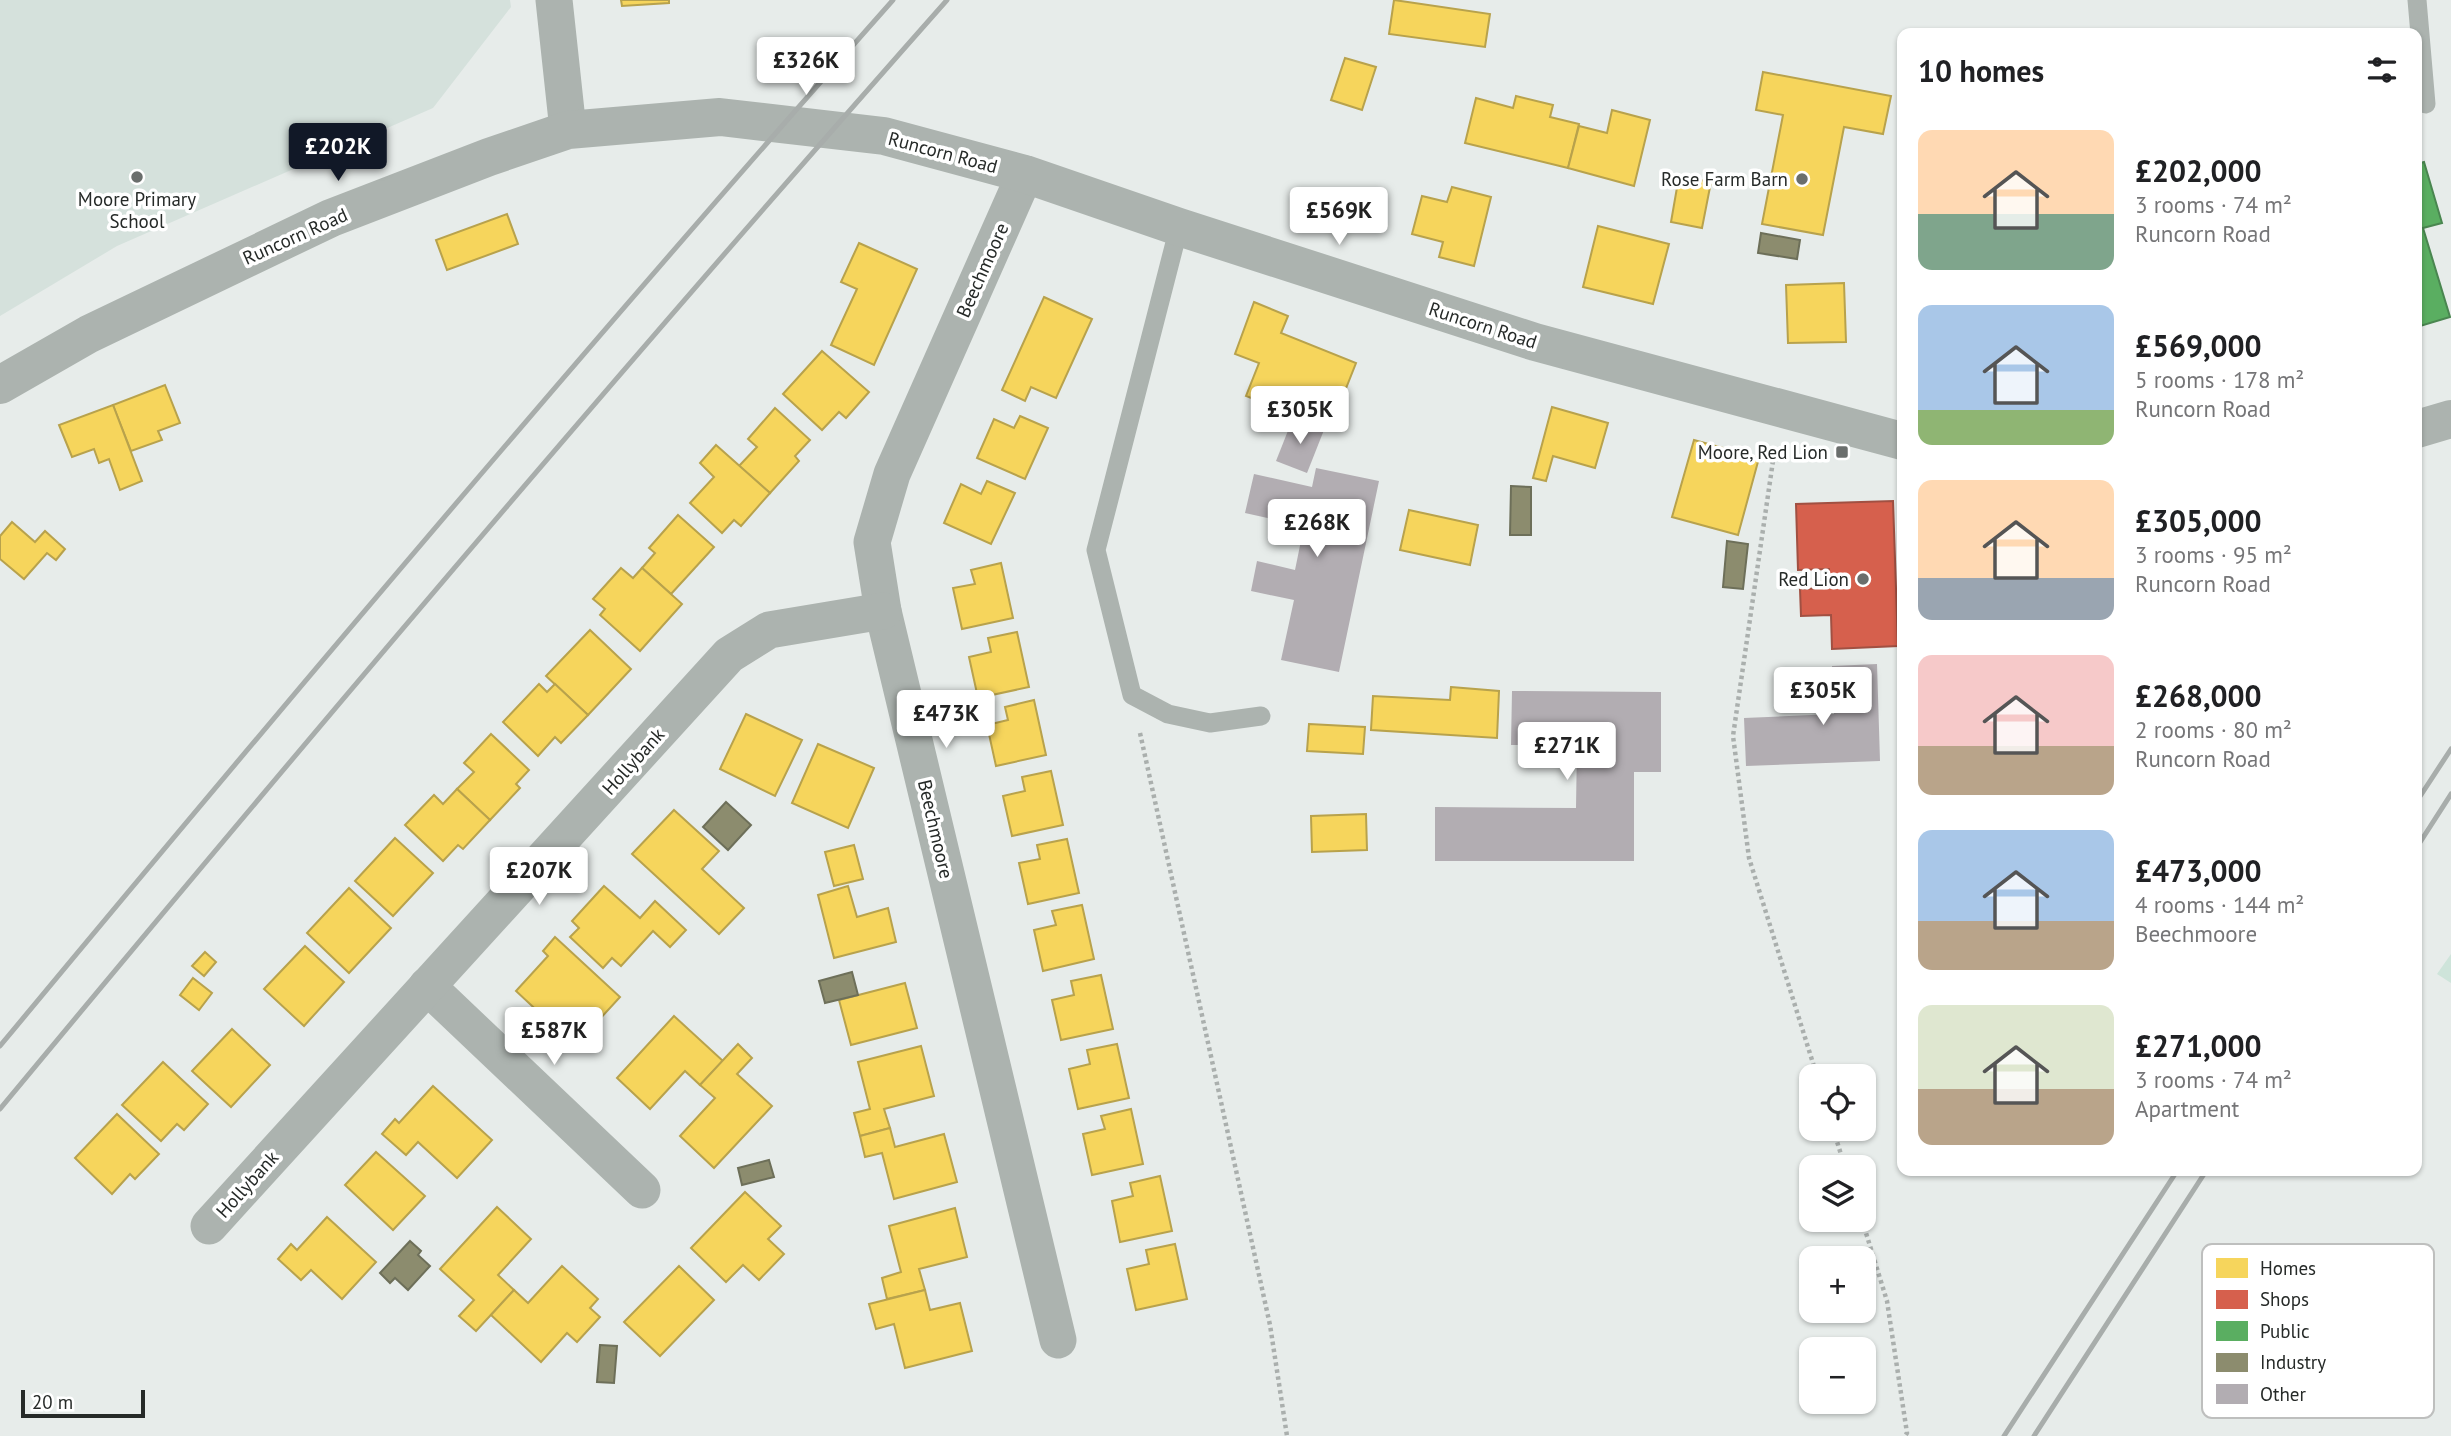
<!DOCTYPE html>
<meta charset="utf-8">
<style>
:root{--surface:#fff;--page:#f6f6f6;--text:#202124;--muted:#757577;--accent:#111827}
body{margin:0;font-family:"PT Sans",sans-serif;background:var(--page);color:var(--text);height:100vh;display:flex;flex-direction:column;font-size:26px;white-space:nowrap}
*{box-sizing:border-box;margin:0}
p{font-size:23px;color:var(--muted)}
.icon{flex:none;width:38px;height:38px;fill:none;stroke:currentColor;stroke-width:2;stroke-linecap:round;stroke-linejoin:round}
.map{position:relative;flex:1;overflow:hidden}
.panel{position:absolute;left:1897px;top:28px;width:525px;height:1148px;display:flex;flex-direction:column;background:var(--surface);border-radius:14px;box-shadow:0 2px 5px #0004}
.panel>*{flex:none}
.tools{position:absolute;left:1799px;top:1064px;display:grid;gap:14px}
.tools a{display:grid;place-items:center;width:77px;height:77px;border-radius:14px;background:var(--surface);box-shadow:0 2px 5px #0004;font-size:35px}
.scale{position:absolute;left:21px;bottom:18px;width:124px;box-sizing:border-box;padding-left:7px;border:4px solid #262a28;border-top:0;font-size:19px;line-height:24px;white-space:nowrap;color:#262a28;-webkit-text-stroke:5px #fff;paint-order:stroke}
.price{position:absolute;translate:-50% -60px;padding:0 16px;border-radius:7px;background:#fff;color:#222;font-size:23px;line-height:46px;filter:drop-shadow(0 2px 4px #0008)}
.price::after{content:'';position:absolute;left:50%;top:42px;width:21px;height:16px;margin-left:-10px;background:inherit;clip-path:polygon(0 0,100% 0,50% 100%)}
.price.selected{background:var(--accent);color:#fff}
ul{padding:0;list-style:none}
li{display:flex;align-items:center;gap:21px;height:175px;padding:0 21px}
li span{display:grid;place-items:center;flex:none;width:196px;height:140px;border-radius:14px;color:#555}
li>.icon{margin-inline-start:auto}
span .icon{width:84px;height:84px;fill:#fffc;stroke-width:1}
li b{font-size:30px}
h2{display:flex;justify-content:space-between;align-items:center;height:84px;padding:0 21px;font-size:30px}
.map>svg:first-child{display:block}
</style>
<div class="map">
<svg width="2451" height="1436" viewBox="0 0 2451 1436">
<rect width="100%" height="100%" fill="#e7ecea"/>
<path fill="#d5e1dc" d="M0,0H510L511,7L433,108L117,246L0,316Z"/>
<path fill="#cee4da" d="M2451,954V983L2437,974Z"/>
<g fill="#f6d55c" stroke="#b8a24c" stroke-width="2">
<path d="M621,0H669V3L622,6Z"/>
<path d="M1394,0L1490,14L1485,47L1389,34Z"/>
<path d="M1345,58L1376,67L1362,110L1331,100Z"/>
<path d="M1763,72L1891,96L1883,134L1844,127L1823,235L1762,224L1783,115L1756,110Z"/>
<path d="M1516,96L1553,105L1550,117L1579,124L1568,168L1465,143L1476,98L1513,108Z"/>
<path d="M1612,110L1650,120L1634,186L1568,168L1579,126L1607,133Z"/>
<path d="M1679,176L1711,182L1702,228L1671,222Z"/>
<path d="M1452,187L1491,197L1474,266L1439,257L1443,242L1412,234L1422,196L1447,202Z"/>
<path d="M507,214L518,244L447,270L436,240Z"/>
<path d="M1598,226L1669,244L1653,304L1583,287Z"/>
<path d="M859,243L917,269L874,365L831,345L857,289L841,282Z"/>
<path d="M1844,283L1846,342L1788,343L1786,285Z"/>
<path d="M1044,297L1092,319L1056,398L1031,387L1025,401L1002,390Z"/>
<path d="M1254,302L1288,316L1281,333L1356,363L1337,411L1294,394L1287,412L1246,396L1259,363L1235,354Z"/>
<path d="M822,351L869,392L846,418L839,412L822,430L783,394Z"/>
<path d="M165,385L180,423L158,431L162,440L131,451L113,405Z"/>
<path d="M113,405L142,481L120,490L109,459L99,463L94,449L72,457L59,425Z"/>
<path d="M1552,407L1608,423L1595,468L1553,456L1546,481L1533,478Z"/>
<path d="M775,408L810,440L795,456L799,461L770,493L739,466L757,447L748,439Z"/>
<path d="M1020,416L1048,428L1025,479L977,458L994,419L1014,428Z"/>
<path d="M1694,440L1759,458L1738,535L1672,517Z"/>
<path d="M716,445L770,493L741,526L734,520L722,533L690,503L714,477L700,463Z"/>
<path d="M987,481L1015,493L991,544L944,523L961,484L981,494Z"/>
<path d="M1409,510L1478,525L1470,565L1400,550Z"/>
<path d="M678,515L714,547L671,594L642,568L655,553L649,548Z"/>
<path d="M12,522L35,542L45,531L65,549L56,560L47,553L24,579L0,559V536Z"/>
<path d="M1001,563L1013,618L962,629L953,588L975,584L971,570Z"/>
<path d="M621,568L633,578L642,568L682,604L640,651L600,615L605,609L593,599Z"/>
<path d="M590,630L631,669L588,715L546,676Z"/>
<path d="M1017,632L1029,687L978,698L969,657L991,652L988,638Z"/>
<path d="M539,684L547,692L555,684L588,715L561,743L555,737L538,756L503,722Z"/>
<path d="M1451,687L1499,691L1497,738L1371,730L1373,696L1450,700Z"/>
<path d="M1034,700L1046,755L996,766L987,725L1008,720L1005,707Z"/>
<path d="M746,714L802,740L775,796L720,769Z"/>
<path d="M1309,724L1365,727L1363,754L1307,751Z"/>
<path d="M491,734L529,770L516,784L520,788L490,820L457,789L474,772L464,763Z"/>
<path d="M818,744L874,768L848,828L792,803Z"/>
<path d="M1051,771L1063,825L1012,836L1003,796L1025,791L1022,777Z"/>
<path d="M457,789L490,820L463,849L458,845L443,861L405,825L434,795L443,804Z"/>
<path d="M674,810L719,851L702,869L744,908L719,934L632,854Z"/>
<path d="M1366,814L1367,850L1312,852L1311,816Z"/>
<path d="M395,838L433,873L393,916L355,881Z"/>
<path d="M1067,839L1079,893L1028,904L1019,863L1040,859L1037,845Z"/>
<path d="M854,845L863,879L834,886L825,852Z"/>
<path d="M604,886L640,918L655,901L686,930L670,947L653,931L621,966L612,958L603,968L570,937L579,928L572,921Z"/>
<path d="M848,886L857,917L888,908L896,942L834,958L818,895Z"/>
<path d="M349,888L391,928L349,973L307,933Z"/>
<path d="M1082,905L1094,959L1043,971L1034,930L1056,925L1052,911Z"/>
<path d="M555,937L620,997L575,1046L516,991L548,956L543,951Z"/>
<path d="M305,946L344,982L304,1026L264,989Z"/>
<path d="M205,952L216,962L204,976L192,966Z"/>
<path d="M1101,975L1113,1029L1061,1040L1052,1000L1074,995L1071,981Z"/>
<path d="M193,978L212,993L199,1010L180,995Z"/>
<path d="M905,983L917,1028L851,1045L839,1000Z"/>
<path d="M674,1016L723,1061L700,1085L685,1071L650,1109L617,1078Z"/>
<path d="M232,1029L270,1065L231,1107L192,1071Z"/>
<path d="M738,1044L752,1058L737,1074L772,1106L714,1168L680,1136L715,1098L700,1085Z"/>
<path d="M1117,1044L1129,1098L1078,1109L1069,1069L1090,1064L1087,1050Z"/>
<path d="M921,1046L934,1096L884,1109L890,1128L860,1136L854,1113L870,1109L858,1062Z"/>
<path d="M163,1062L208,1104L184,1130L177,1124L161,1141L122,1105Z"/>
<path d="M433,1086L492,1140L457,1178L418,1142L406,1155L382,1134L395,1119L399,1123Z"/>
<path d="M1131,1109L1143,1164L1092,1175L1083,1134L1105,1129L1101,1116Z"/>
<path d="M117,1114L159,1154L135,1179L130,1174L112,1194L75,1158Z"/>
<path d="M890,1128L895,1147L944,1134L957,1182L894,1199L882,1153L865,1157L860,1136Z"/>
<path d="M376,1152L425,1196L393,1230L345,1185Z"/>
<path d="M1160,1176L1172,1231L1120,1242L1112,1201L1133,1196L1130,1183Z"/>
<path d="M745,1192L781,1226L768,1239L784,1254L759,1280L743,1265L726,1282L691,1248Z"/>
<path d="M497,1207L531,1239L498,1275L514,1290L476,1331L459,1316L474,1300L440,1269Z"/>
<path d="M955,1208L967,1257L919,1269L925,1290L887,1299L882,1278L901,1272L889,1226Z"/>
<path d="M327,1217L376,1262L342,1299L311,1270L301,1280L278,1259L291,1244L297,1250Z"/>
<path d="M1175,1244L1187,1299L1136,1310L1127,1269L1149,1264L1146,1250Z"/>
<path d="M562,1266L598,1299L590,1308L600,1317L577,1342L567,1333L541,1362L491,1315L514,1290L528,1303Z"/>
<path d="M679,1266L714,1300L660,1356L624,1322Z"/>
<path d="M925,1290L930,1310L960,1303L972,1351L905,1368L894,1324L876,1329L869,1304Z"/>
</g>
<path fill="#d6604d" stroke="#a15042" stroke-width="2" d="M1893,501L1898,646L1832,649L1831,615L1801,616L1800,589L1830,588L1829,569L1798,570L1796,504Z"/>
<path fill="#5aae61" stroke="#4a8650" stroke-width="2" d="M2424,162L2442,223L2423,228L2450,317L2417,327V164Z"/>
<g fill="#8c8c6e" stroke="#6d6f59" stroke-width="2">
<path d="M1761,233L1800,240L1797,259L1758,253Z"/>
<path d="M1511,486L1531,487V535H1510Z"/>
<path d="M1727,541L1748,544L1743,589L1723,587Z"/>
<path d="M726,802L751,825L728,850L703,827Z"/>
<path d="M852,972L858,995L825,1003L819,981Z"/>
<path d="M769,1160L774,1177L742,1185L738,1168Z"/>
<path d="M410,1241L421,1251L418,1255L430,1266L408,1290L395,1278L390,1283L380,1273Z"/>
<path d="M600,1345L617,1346L614,1383L597,1382Z"/>
</g>
<g fill="#b2adb2">
<path d="M1293,418L1324,430L1307,473L1276,461Z"/>
<path d="M1316,468L1379,481L1339,672L1281,660L1294,600L1251,591L1257,561L1295,570L1304,526L1245,513L1254,474L1312,487Z"/>
<path d="M1877,664L1880,761L1746,766L1744,718L1834,714L1832,666Z"/>
<path d="M1512,691L1661,692V772H1634V861H1435V807L1576,808L1577,745H1511Z"/>
</g>
<g fill="none" stroke-linecap="round" stroke-linejoin="round">
<g stroke="#aaafad" stroke-width="4.5" stroke-dasharray="3.5 3.5" stroke-linecap="butt">
<path d="M1775,447L1733,736L1749,858L1817,1076"/>
<path d="M1140,733L1270,1325L1287,1436"/>
<path d="M1833,1129L1845,1167"/>
<path d="M1862,1220L1887,1301L1907,1433L1905,1436"/>
</g>
<g stroke="#acb3af" stroke-width="19">
<path d="M2417,0L2426,104"/>
<path d="M1179,227L1096,550L1132,695L1168,714L1210,723L1261,716"/>
</g>
<g stroke="#acb3af" stroke-width="37">
<path d="M554,0L568,130"/>
<path d="M1025,174L892,474L872,542L883,611L1058,1340"/>
<path d="M427,986L642,1190"/>
<path d="M209,1226L729,655L769,630L883,611"/>
</g>
<g stroke="#acb3af" stroke-width="38">
<path d="M0,385L89,334L331,218L489,157L568,130L720,117L884,136L1025,174L1179,227L1535,342L1902,441"/>
<path d="M2417,429L2451,419"/>
</g>
<g stroke="#a8adab" stroke-width="5">
<path d="M2417,801L2451,749"/>
<path d="M2417,847L2451,794"/>
<path d="M0,1046C293,693 589,343 893,0"/>
<path d="M0,1109C310,735 625,364 947,0"/>
<path d="M2004,1436L2177,1171"/>
<path d="M2034,1436L2206,1171"/>
</g>
</g>
<g fill="#6a6e6c" stroke="#fff" stroke-width="2.5">
<circle cx="137" cy="177" r="7"/>
<circle cx="1802" cy="179" r="7"/>
<rect x="1835" y="445" width="14" height="14" rx="3.5"/>
<circle cx="1863" cy="579" r="7"/>
</g>
<g text-anchor="middle" dominant-baseline="central" stroke-width="7" stroke-linejoin="round" paint-order="stroke">
<g font-size="19" fill="#262a28" stroke="#fff">
<text transform="translate(943 152) rotate(15)">Runcorn Road</text>
<text transform="translate(295 236) rotate(-24)">Runcorn Road</text>
<text transform="translate(982 270) rotate(-66)">Beechmoore</text>
<text transform="translate(1483 325) rotate(18)">Runcorn Road</text>
<text transform="translate(633 761) rotate(-48)">Hollybank</text>
<text transform="translate(936 829) rotate(77)">Beechmoore</text>
<text transform="translate(247 1184) rotate(-48)">Hollybank</text>
</g>
<g font-size="19" fill="#262a28" stroke="#fff" text-anchor="end">
<text x="1788" y="179">Rose Farm Barn</text>
<text x="137" y="199" text-anchor="middle">Moore Primary<tspan x="137" dy="22">School</tspan></text>
<text x="1828" y="452">Moore, Red Lion</text>
<text x="1849" y="579">Red Lion</text>
</g>
</g>
<rect x="2202" y="1244" width="232" height="174" rx="10" fill="#fff" stroke="#bebfbe" stroke-width="2"/>
<rect x="2216" y="1258" width="32" height="20" fill="#f6d55c"/>
<rect x="2216" y="1290" width="32" height="19" fill="#d6604d"/>
<rect x="2216" y="1321" width="32" height="20" fill="#5aae61"/>
<rect x="2216" y="1353" width="32" height="19" fill="#8c8c6e"/>
<rect x="2216" y="1384" width="32" height="20" fill="#b2adb2"/>
<g font-size="19" fill="#262a28">
<text x="2260" y="1275">Homes</text>
<text x="2260" y="1306">Shops</text>
<text x="2260" y="1338">Public</text>
<text x="2260" y="1369">Industry</text>
<text x="2260" y="1401">Other</text>
</g>
</svg>
<div class="tools">
<a><svg class="icon" aria-label="locate" viewBox="0 0 24 24"><circle cx="12" cy="12" r="6"/><path d="M12 2v4M12 18v4M2 12h4M18 12h4"/></svg></a>
<a><svg class="icon" aria-label="layers" viewBox="0 0 24 24"><path d="M12 4l9 5-9 5-9-5zM3 14l9 5 9-5"/></svg></a>
<a>+</a>
<a>−</a>
</div>
<div class="scale">20 m</div>
<b class="price" style="left:806px;top:97px">£326K</b>
<b class="price selected" style="left:338px;top:183px">£202K</b>
<b class="price" style="left:1339px;top:247px">£569K</b>
<b class="price" style="left:1300px;top:446px">£305K</b>
<b class="price" style="left:1317px;top:559px">£268K</b>
<b class="price" style="left:1823px;top:727px">£305K</b>
<b class="price" style="left:946px;top:750px">£473K</b>
<b class="price" style="left:1567px;top:782px">£271K</b>
<b class="price" style="left:539px;top:907px">£207K</b>
<b class="price" style="left:554px;top:1067px">£587K</b>
<section class="panel">
<h2>10 homes<svg class="icon" aria-label="filters" viewBox="0 0 24 24"><path d="M4 7h16M4 17h16"/><circle cx="9" cy="7" r="2"/><circle cx="15" cy="17" r="2"/></svg></h2>
<ul>
<li><span style="background:linear-gradient(#ffd9b3 60%,#7fa58c 0)"><svg class="icon" aria-label="home" viewBox="0 0 24 24"><path d="M3 11l9-7 9 7M6 9v11h12V9"/></svg></span><div><b>£202,000</b><p>3 rooms · 74 m²</p><p>Runcorn Road</p></div></li>
<li><span style="background:linear-gradient(#a9c7e8 75%,#8fb573 0)"><svg class="icon" aria-label="home" viewBox="0 0 24 24"><path d="M3 11l9-7 9 7M6 9v11h12V9"/></svg></span><div><b>£569,000</b><p>5 rooms · 178 m²</p><p>Runcorn Road</p></div></li>
<li><span style="background:linear-gradient(#ffd9b3 70%,#9aa5b1 0)"><svg class="icon" aria-label="home" viewBox="0 0 24 24"><path d="M3 11l9-7 9 7M6 9v11h12V9"/></svg></span><div><b>£305,000</b><p>3 rooms · 95 m²</p><p>Runcorn Road</p></div></li>
<li><span style="background:linear-gradient(#f6c9c9 65%,#b9a48a 0)"><svg class="icon" aria-label="home" viewBox="0 0 24 24"><path d="M3 11l9-7 9 7M6 9v11h12V9"/></svg></span><div><b>£268,000</b><p>2 rooms · 80 m²</p><p>Runcorn Road</p></div></li>
<li><span style="background:linear-gradient(#a9c7e8 65%,#b9a48a 0)"><svg class="icon" aria-label="home" viewBox="0 0 24 24"><path d="M3 11l9-7 9 7M6 9v11h12V9"/></svg></span><div><b>£473,000</b><p>4 rooms · 144 m²</p><p>Beechmoore</p></div></li>
<li><span style="background:linear-gradient(#dfe7d0 60%,#b9a48a 0)"><svg class="icon" aria-label="home" viewBox="0 0 24 24"><path d="M3 11l9-7 9 7M6 9v11h12V9"/></svg></span><div><b>£271,000</b><p>3 rooms · 74 m²</p><p>Apartment</p></div></li>
</ul>
</section>
</div>
